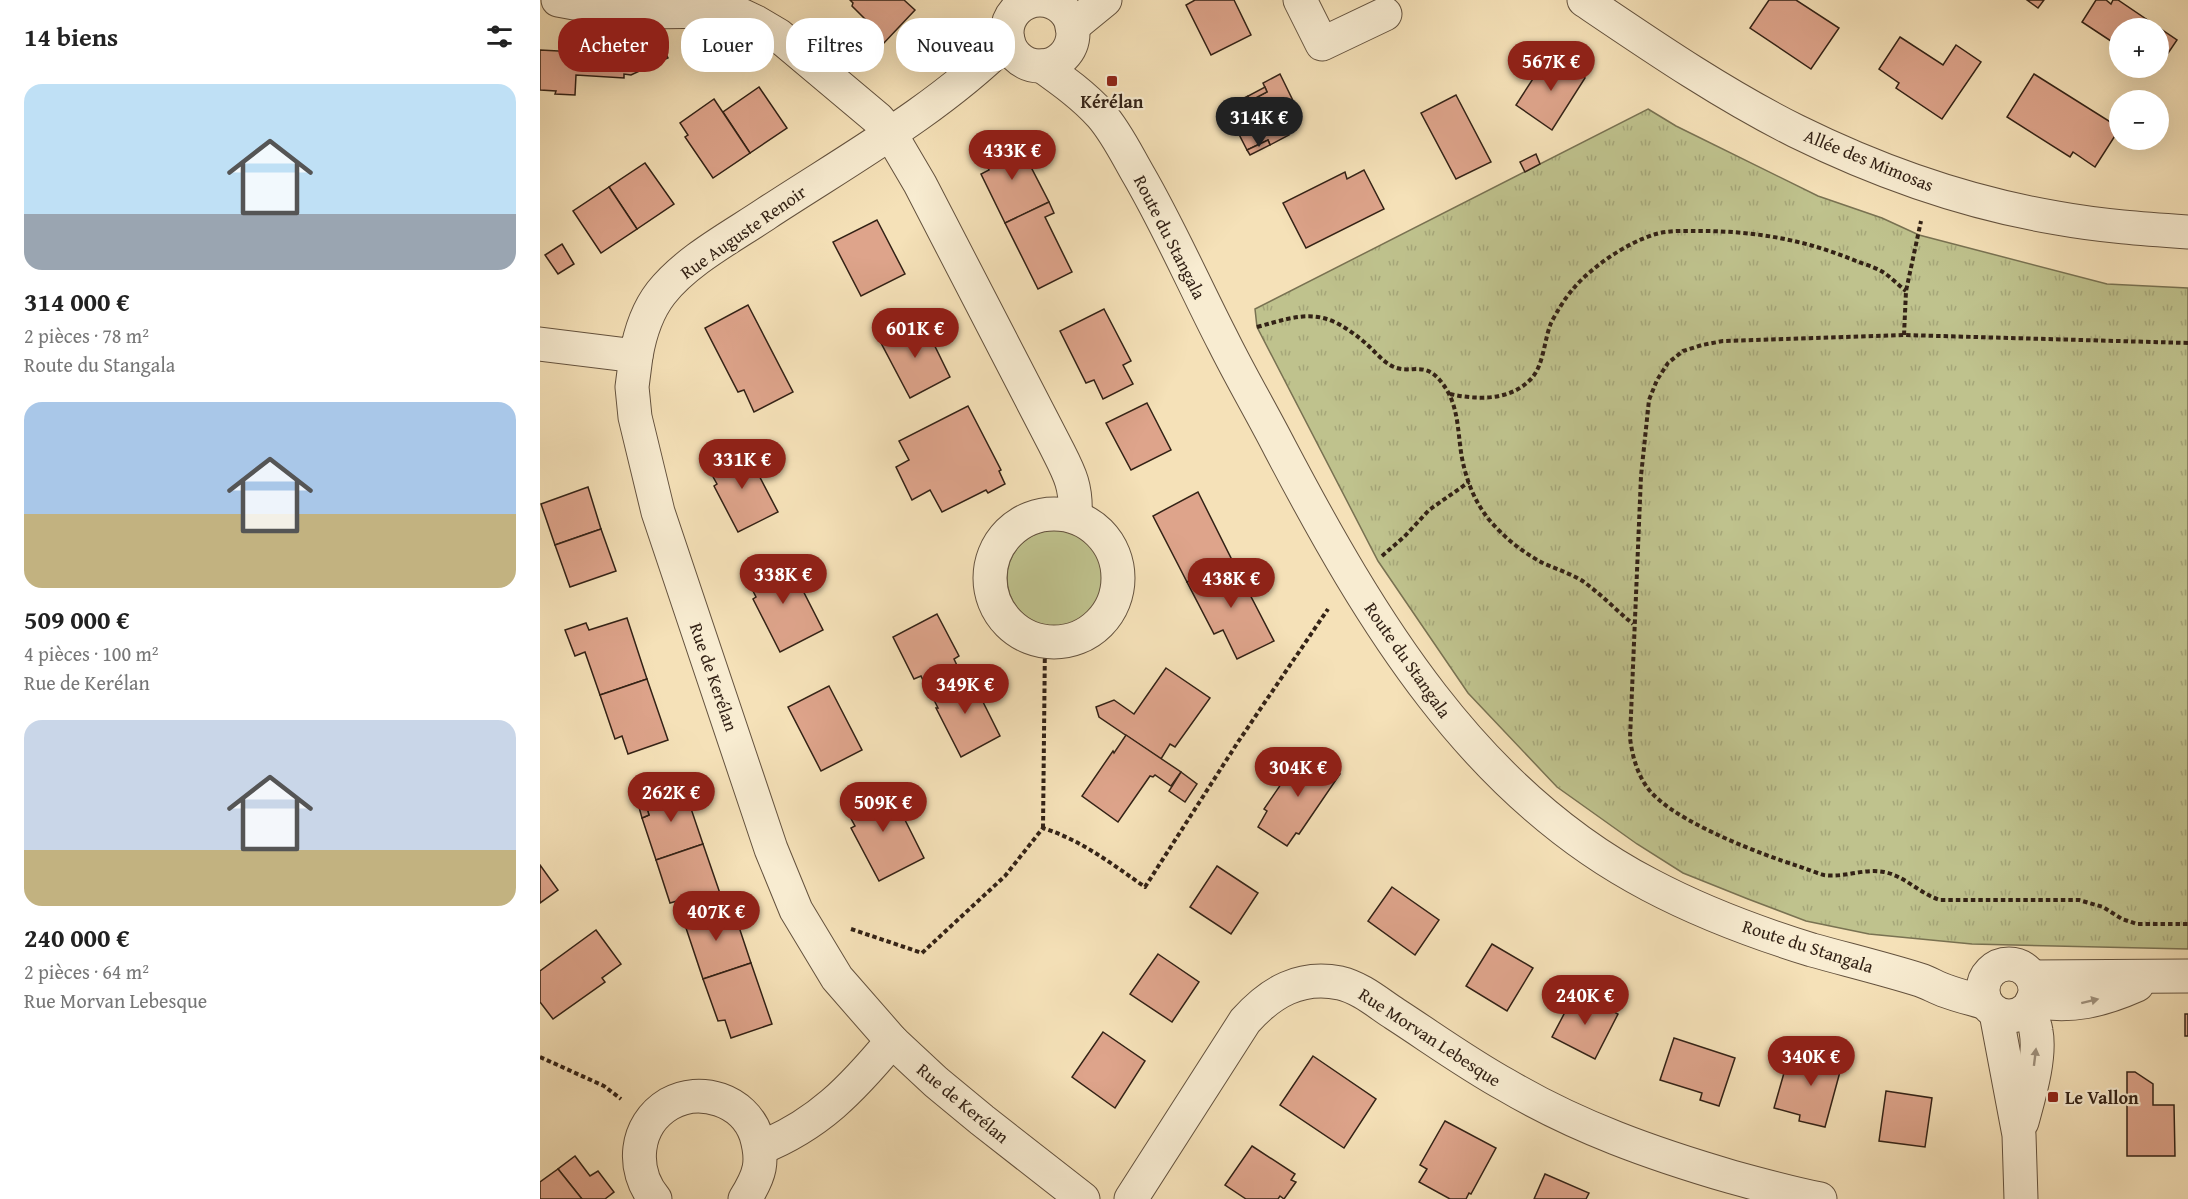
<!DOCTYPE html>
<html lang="fr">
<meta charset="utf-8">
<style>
:root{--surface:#fff;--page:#f6f6f6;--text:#222;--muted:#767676;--accent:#8f2418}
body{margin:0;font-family:"Gentium Book Plus",serif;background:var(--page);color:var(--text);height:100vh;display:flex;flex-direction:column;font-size:22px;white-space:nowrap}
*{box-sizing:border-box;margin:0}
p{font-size:20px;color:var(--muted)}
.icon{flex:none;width:33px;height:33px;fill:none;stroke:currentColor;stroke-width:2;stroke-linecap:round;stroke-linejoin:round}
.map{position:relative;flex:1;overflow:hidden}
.panel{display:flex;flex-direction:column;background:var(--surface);width:540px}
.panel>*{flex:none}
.top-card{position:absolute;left:18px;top:18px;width:570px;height:54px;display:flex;gap:12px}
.fabs{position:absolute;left:1569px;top:18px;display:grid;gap:12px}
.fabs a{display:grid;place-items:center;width:60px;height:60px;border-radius:50%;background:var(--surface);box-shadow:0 6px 24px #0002;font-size:30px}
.price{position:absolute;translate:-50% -51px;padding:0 14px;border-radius:21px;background:var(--accent);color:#fff;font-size:20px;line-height:39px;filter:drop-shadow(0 2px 3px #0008)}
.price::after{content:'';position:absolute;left:50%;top:36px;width:18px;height:14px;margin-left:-9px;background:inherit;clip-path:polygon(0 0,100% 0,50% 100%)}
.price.on{background:#222;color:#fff}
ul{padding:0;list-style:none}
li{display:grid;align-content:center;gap:12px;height:318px;padding:0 24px}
li span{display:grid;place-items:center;height:186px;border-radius:18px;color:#555}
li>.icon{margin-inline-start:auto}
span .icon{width:108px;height:108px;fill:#fffc;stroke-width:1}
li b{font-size:26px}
h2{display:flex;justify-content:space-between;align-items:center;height:72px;padding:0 24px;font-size:26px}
.pill{padding:0 21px;border-radius:24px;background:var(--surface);box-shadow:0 6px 24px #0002;font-size:21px;line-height:54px}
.pill.on{background:var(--accent);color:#fff}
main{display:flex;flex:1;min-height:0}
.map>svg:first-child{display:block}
</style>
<main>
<section class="panel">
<h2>14 biens<svg class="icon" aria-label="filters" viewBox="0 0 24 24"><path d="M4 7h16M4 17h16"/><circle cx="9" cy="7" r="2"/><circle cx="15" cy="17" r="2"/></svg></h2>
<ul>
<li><span style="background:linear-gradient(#bfe0f5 70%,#9aa5b1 0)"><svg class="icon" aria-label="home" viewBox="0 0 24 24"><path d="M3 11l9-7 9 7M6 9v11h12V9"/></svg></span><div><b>314 000 €</b><p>2 pièces · 78 m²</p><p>Route du Stangala</p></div></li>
<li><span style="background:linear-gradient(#a9c7e8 60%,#c2b280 0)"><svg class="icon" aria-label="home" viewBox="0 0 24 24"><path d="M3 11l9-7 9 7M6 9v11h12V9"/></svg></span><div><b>509 000 €</b><p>4 pièces · 100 m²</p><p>Rue de Kerélan</p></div></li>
<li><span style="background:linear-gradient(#c9d6e8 70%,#c2b280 0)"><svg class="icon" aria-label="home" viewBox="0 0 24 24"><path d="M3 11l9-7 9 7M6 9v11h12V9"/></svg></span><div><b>240 000 €</b><p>2 pièces · 64 m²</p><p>Rue Morvan Lebesque</p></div></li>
</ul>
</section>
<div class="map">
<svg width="1648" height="1199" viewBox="0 0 1648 1199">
<defs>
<pattern id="park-tufts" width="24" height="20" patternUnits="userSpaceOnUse" patternTransform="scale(1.5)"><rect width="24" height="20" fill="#bfc28d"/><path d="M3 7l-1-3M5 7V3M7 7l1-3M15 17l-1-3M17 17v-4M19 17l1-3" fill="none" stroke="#a5a679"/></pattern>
</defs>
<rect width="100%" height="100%" fill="#f5e1b8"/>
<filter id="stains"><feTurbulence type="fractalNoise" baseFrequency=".00333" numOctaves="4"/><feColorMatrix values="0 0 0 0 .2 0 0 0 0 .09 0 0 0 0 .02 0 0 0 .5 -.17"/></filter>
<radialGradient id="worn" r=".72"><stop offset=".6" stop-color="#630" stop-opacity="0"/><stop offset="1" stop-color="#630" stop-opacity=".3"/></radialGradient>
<circle fill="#bfc28d" stroke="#797252" stroke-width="1.5" cx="515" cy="578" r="48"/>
<path fill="url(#park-tufts)" stroke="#797252" stroke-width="1.5" d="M1108,109L1136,126L1278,196L1342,218L1379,235L1567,284L1648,288V949L1432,944L1329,934L1266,921L1208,899L1143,873L1097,844L1017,787L928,693L838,561L717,327L715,309Z"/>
<g fill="#dea48b" stroke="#332216" stroke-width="1.5">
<path d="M310,0H364L375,10L343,44L326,28L330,24L312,6L313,3Z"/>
<path d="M655,0H694L711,35L671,55L646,5Z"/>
<path d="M1229,0H1256L1299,28L1271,69L1210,28Z"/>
<path d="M1487,0H1504L1498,8Z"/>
<path d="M1556,0H1566L1571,4L1573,0H1578L1637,40L1616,71L1610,68H1618V28H1580V47L1542,22Z"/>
<path d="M38,36L119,39L128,58L91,75L84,74V78L36,75L35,95L15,94L16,91L0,90V50L37,52Z"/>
<path d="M1360,37L1403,65L1416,45L1441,62L1402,119L1356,88L1359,83L1339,69Z"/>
<path d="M1009,54L1045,78L1012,130L976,105Z"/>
<path d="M740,74L761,117L744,125L749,135L730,145L728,140L707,150L685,107L708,96L710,101L727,92L723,83Z"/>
<path d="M1494,74L1580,128L1555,167L1533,152L1530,157L1467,117Z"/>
<path d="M219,87L247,128L210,153L183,112Z"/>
<path d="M725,87L727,92L710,101L708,96Z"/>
<path d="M916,95L951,162L916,179L881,113Z"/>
<path d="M174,99L210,153L173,178L145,137L148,135L140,123Z"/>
<path d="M476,138L509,202L465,223L441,174L449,170L442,154Z"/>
<path d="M728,140L730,145L710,155L707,150Z"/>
<path d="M996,154L1000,164L985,172L980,162Z"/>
<path d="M105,163L134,204L97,229L69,187Z"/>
<path d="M824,170L844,209L766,248L743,203L805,172L807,179Z"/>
<path d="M69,187L97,229L61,253L33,211Z"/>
<path d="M509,202L514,213L505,217L532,272L498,289L465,223Z"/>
<path d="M337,220L365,274L321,296L293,242Z"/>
<path d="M22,244L34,264L18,274L5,255Z"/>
<path d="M208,305L253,392L214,412L204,390L198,392L165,328Z"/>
<path d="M564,309L591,361L583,365L593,384L563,399L554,380L546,383L520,331Z"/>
<path d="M382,320L410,377L370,398L340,341Z"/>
<path d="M607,403L631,450L591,470L566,423Z"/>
<path d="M428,406L461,470L459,471L465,484L448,493L446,490L402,512L390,490L372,500L356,467L369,460L359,441Z"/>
<path d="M201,447L211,466L213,464L238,512L198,532L174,486L177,484L167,466Z"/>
<path d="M48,487L61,529L15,545L1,504Z"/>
<path d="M658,492L692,560L647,582L613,516Z"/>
<path d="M61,529L76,571L30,587L15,545Z"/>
<path d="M241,557L252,579L256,577L283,630L240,652L213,599L216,597L205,575Z"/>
<path d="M692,560L734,641L697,659L683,630L674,634L647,582Z"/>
<path d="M397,614L419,656L414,659L422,676L389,693L381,676L374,679L353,637Z"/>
<path d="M87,618L107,679L60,695L45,652L35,656L25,630L46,623L49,630Z"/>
<path d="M626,668L670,698L635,747L630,744L621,759L559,717L556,707L574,700L594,714Z"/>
<path d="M426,674L434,689L436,688L460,736L421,757L396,708H398L390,692Z"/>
<path d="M107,679L128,740L88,754L82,736L75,739L60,695Z"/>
<path d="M289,686L322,750L281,771L248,707Z"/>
<path d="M586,735L641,772L631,786L615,775L613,777L610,776L578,822L542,796L573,751L574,753Z"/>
<path d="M765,749L800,774L759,834L756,833L747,846L718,827L727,811L724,809Z"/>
<path d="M641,772L657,784L645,802L629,791Z"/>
<path d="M143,785L163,844L116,860L102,818L109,815L104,798Z"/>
<path d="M341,785L352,807L357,804L384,858L339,881L311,828L315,826L303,804Z"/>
<path d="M104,798L109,815L102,818L97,800Z"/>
<path d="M163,844L184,905L143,919L137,901L130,903L116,860Z"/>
<path d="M0,865L18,890L0,903Z"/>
<path d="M677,866L718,893L691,934L650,907Z"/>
<path d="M852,887L899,920L875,955L828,921Z"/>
<path d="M184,905L191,924L197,921L211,963L163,979L143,919Z"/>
<path d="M56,930L81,964L62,978L65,982L13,1019L0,1002V971Z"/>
<path d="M952,944L993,968L967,1011L926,986Z"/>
<path d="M618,954L659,982L632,1022L590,994Z"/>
<path d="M211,963L232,1024L191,1038L185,1020L178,1021L163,979Z"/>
<path d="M1035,993L1078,1014L1055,1059L1012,1037Z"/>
<rect x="1645" y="1014" width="3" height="22"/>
<path d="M563,1032L605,1061L575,1108L532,1077Z"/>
<path d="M1134,1038L1195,1058L1179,1106L1160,1100L1162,1093L1120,1080Z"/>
<path d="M1269,1047L1304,1057L1285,1127L1259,1121L1260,1115L1234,1108L1246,1066L1264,1070Z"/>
<path d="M773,1056L836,1099L804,1148L740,1105Z"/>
<path d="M1587,1072H1595L1613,1084V1105H1634L1635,1156H1587Z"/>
<path d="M1346,1091L1392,1098L1385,1147L1339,1141Z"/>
<path d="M905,1121L956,1148L931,1194L929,1193L926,1199H910L879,1182L887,1169L880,1165Z"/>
<path d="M712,1146L755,1174L751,1180L756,1182L744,1199L740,1196L738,1199H706L685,1185Z"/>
<path d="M35,1156L50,1176L58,1171L74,1192L65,1199H42L18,1169Z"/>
<path d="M18,1169L42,1199H0V1182Z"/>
<path d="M1005,1174L1049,1193L1046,1199H994Z"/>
</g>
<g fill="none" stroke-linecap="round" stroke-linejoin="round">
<g stroke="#64523e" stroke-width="35">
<g id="minor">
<path d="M18,0L67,9L103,12L184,11L199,14L216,22L238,35L338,119L350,133L380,184L514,443C528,471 537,484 535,516"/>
<path d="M760,0L782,44L845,14"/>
<path d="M1044,0C1112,46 1182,94 1256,131C1337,171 1428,203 1517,218C1561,226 1604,229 1648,232"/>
<circle cx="500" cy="33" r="33"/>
<path d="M532,27L565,0"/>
<path d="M502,66C523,81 544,96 561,115C576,132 587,155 598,174C630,229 655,287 684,343C702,379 722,413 740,448C830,619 933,793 1110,885C1161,912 1217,933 1272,950C1308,960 1345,969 1380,980C1389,983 1397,988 1406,991C1419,996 1433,999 1446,1003"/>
<path d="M0,344L96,356C100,333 107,311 121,293C147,260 193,236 227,213C308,160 399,109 468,40"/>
<path d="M96,356L92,387L95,417L118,512L231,849L256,910L297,978L352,1041L396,1082L442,1120L543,1199"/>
<circle cx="514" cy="578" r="64"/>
<circle cx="1469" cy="990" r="26"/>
<path d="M1492,977L1648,976"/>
<path d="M1492,1001C1532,1008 1561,1001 1597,985"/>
<path d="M1456,1013L1479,1135L1481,1199"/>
<path d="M1482,1122C1489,1096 1501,1057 1496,1031C1495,1023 1491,1016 1488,1008"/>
<path d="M220,1148C278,1125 312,1089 352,1041"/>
<path d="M115,1199C91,1170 94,1125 129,1104C160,1086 204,1100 216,1135C224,1162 220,1175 205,1199"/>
<path d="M591,1199L705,1021C731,992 760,975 800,983C821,988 838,1003 855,1014C892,1038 928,1064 966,1085C1037,1127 1113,1154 1192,1177C1221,1185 1250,1193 1280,1199"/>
</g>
</g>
<g stroke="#332216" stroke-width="4" stroke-dasharray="4.5 3" stroke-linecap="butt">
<path d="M717,327C764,314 782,307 823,341C832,348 840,359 850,365C872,378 886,354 908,392C919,412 918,437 922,458C926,479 934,500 947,517C962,536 982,552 1003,563C1016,569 1029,573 1041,580C1060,593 1076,610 1093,624"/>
<path d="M1364,335L1366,291L1381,221"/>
<path d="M1648,343L1364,335L1183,341L1162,345L1143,351L1128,363L1117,380L1109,400L1101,476L1090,738C1093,761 1100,784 1118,799C1148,826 1220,854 1258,866C1267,869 1276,873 1284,875C1304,878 1324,868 1344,872C1365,876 1380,894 1400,900H1539L1563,907L1582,919L1597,924H1648"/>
<path d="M910,394C937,400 970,401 991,379C1004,365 1004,340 1011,323C1016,313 1025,298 1033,289C1051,267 1088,242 1116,234C1130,230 1146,231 1161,231C1215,231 1266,240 1316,261C1324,264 1334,267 1341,271C1350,276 1358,285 1366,291"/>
<path d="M842,556L864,537L889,510L929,482"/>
<path d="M503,828L505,641"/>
<path d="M311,929L382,953L465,876L503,828C541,840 572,864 605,887L698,742L788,609"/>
<path d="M0,1057L64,1086L81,1099"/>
</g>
<use href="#minor" stroke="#f8ecd1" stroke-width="33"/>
</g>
<defs><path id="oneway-solid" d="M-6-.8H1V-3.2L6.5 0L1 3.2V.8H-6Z" transform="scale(1.5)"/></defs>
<g fill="#9f917d">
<use href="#oneway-solid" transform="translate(1550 1001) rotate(-14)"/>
<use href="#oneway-solid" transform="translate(1495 1057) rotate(-83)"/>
</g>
<g fill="#8f2418" stroke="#f8ecd1" stroke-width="2">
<rect x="566" y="75" width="12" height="12" rx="3"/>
<rect x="1507" y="1091" width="12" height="12" rx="3"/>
</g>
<g text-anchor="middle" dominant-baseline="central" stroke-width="4.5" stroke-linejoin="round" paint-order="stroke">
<g font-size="18" font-weight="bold" fill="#332216" stroke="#f8ecd1">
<text x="572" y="101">Kérélan</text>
<text x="1525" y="1097" text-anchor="start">Le Vallon</text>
</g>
<g font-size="18" fill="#332216" stroke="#f8ecd1">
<text transform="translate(1329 160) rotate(22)">Allée des Mimosas</text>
<text transform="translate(203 232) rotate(-35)">Rue Auguste Renoir</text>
<text transform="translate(630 237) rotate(63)">Route du Stangala</text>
<text transform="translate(868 660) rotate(55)">Route du Stangala</text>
<text transform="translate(174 677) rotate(71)">Rue de Kerélan</text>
<text transform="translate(1268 946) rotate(18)">Route du Stangala</text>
<text transform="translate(890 1037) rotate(33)">Rue Morvan Lebesque</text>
<text transform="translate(423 1103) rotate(40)">Rue de Kerélan</text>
</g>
</g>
<rect width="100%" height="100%" filter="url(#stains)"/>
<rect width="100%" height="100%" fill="url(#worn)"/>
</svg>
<div class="fabs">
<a>+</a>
<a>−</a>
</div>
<b class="price" style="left:1011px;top:92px">567K €</b>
<b class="price on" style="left:719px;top:148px">314K €</b>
<b class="price" style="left:472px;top:181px">433K €</b>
<b class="price" style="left:375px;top:359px">601K €</b>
<b class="price" style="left:202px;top:490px">331K €</b>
<b class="price" style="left:243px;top:605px">338K €</b>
<b class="price" style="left:691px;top:609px">438K €</b>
<b class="price" style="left:425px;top:715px">349K €</b>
<b class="price" style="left:758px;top:798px">304K €</b>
<b class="price" style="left:131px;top:823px">262K €</b>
<b class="price" style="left:343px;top:833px">509K €</b>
<b class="price" style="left:176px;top:942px">407K €</b>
<b class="price" style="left:1045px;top:1026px">240K €</b>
<b class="price" style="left:1271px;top:1087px">340K €</b>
<div class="top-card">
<a class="pill on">Acheter</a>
<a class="pill">Louer</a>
<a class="pill">Filtres</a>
<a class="pill">Nouveau</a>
</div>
</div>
</main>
